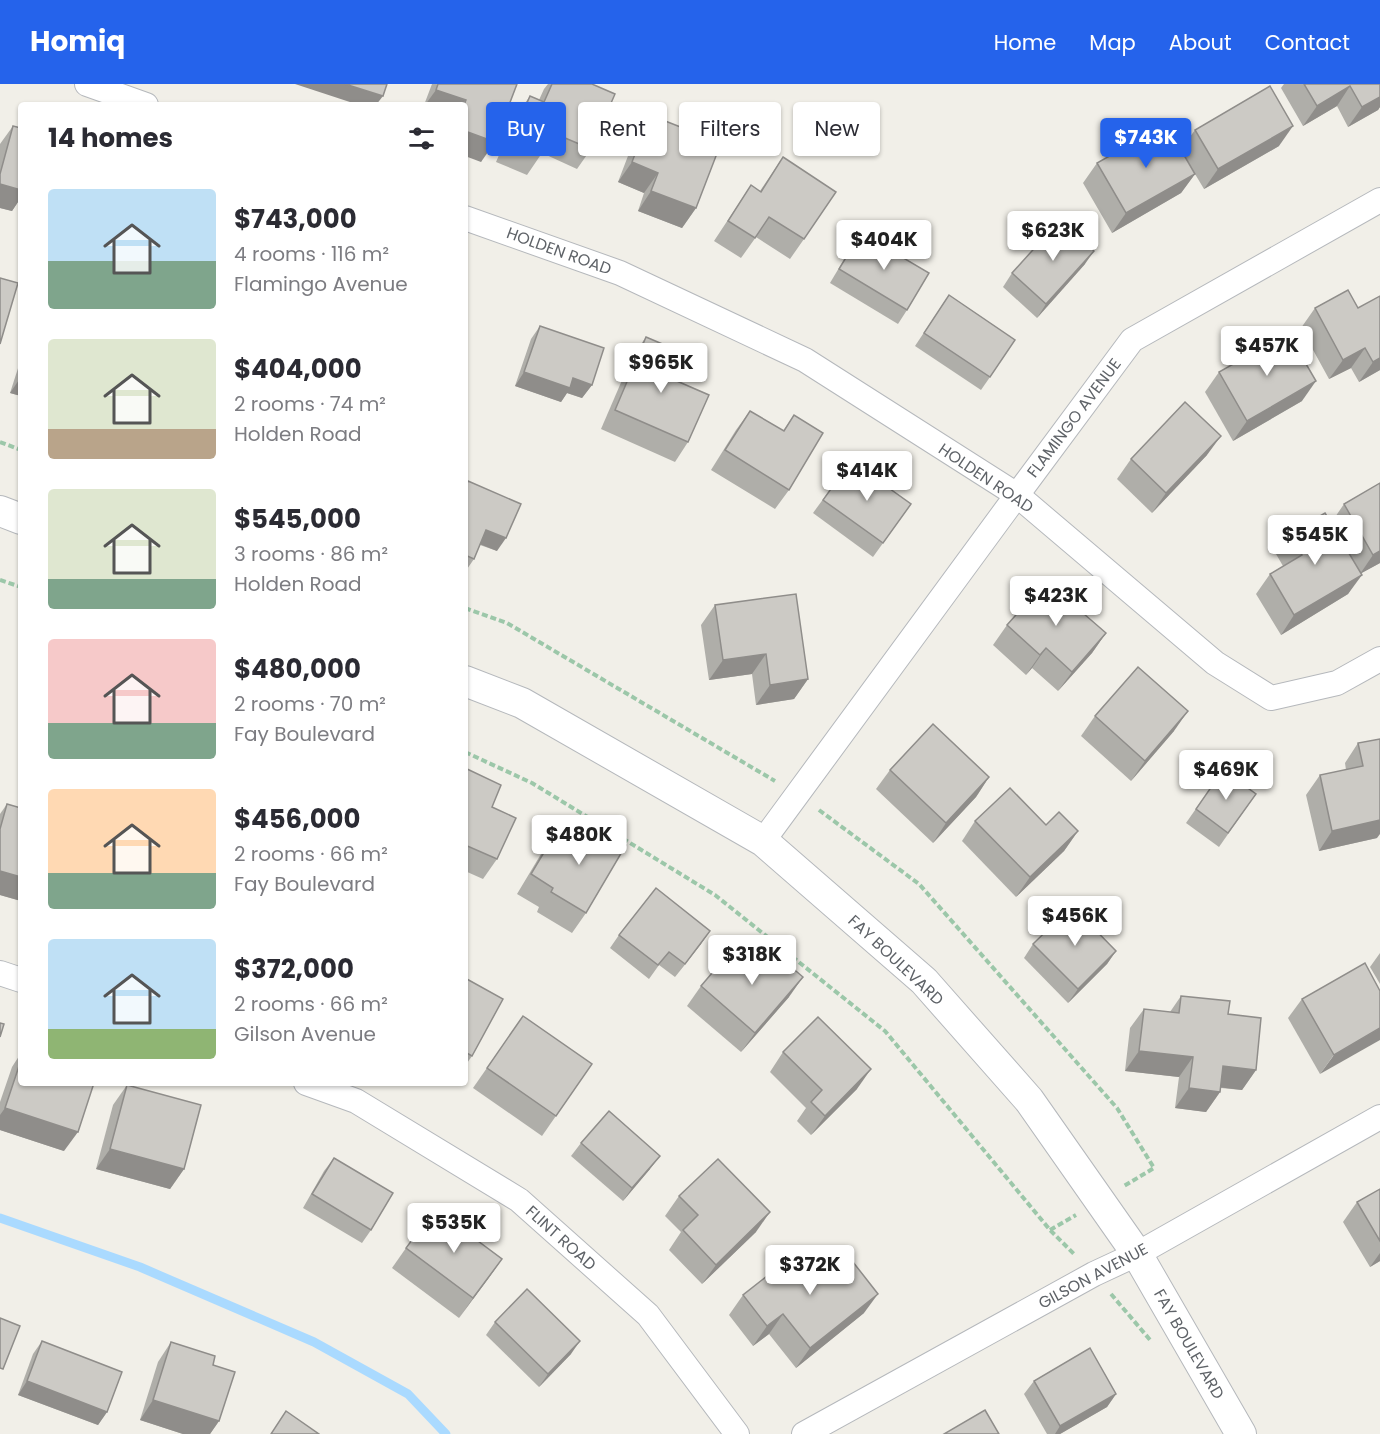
<!DOCTYPE html>
<meta charset="utf-8">
<style>
:root{--surface:#fff;--page:#f2f2f3;--text:#2b2b33;--muted:#7c7c81;--accent:#2563eb}
body{margin:0;font-family:Poppins,sans-serif;background:var(--page);color:var(--text);height:100vh;display:flex;flex-direction:column;font-size:22px;white-space:nowrap}
*{box-sizing:border-box;margin:0}
p{font-size:20px;color:var(--muted)}
.icon{flex:none;width:33px;height:33px;fill:none;stroke:currentColor;stroke-width:2;stroke-linecap:round;stroke-linejoin:round}
.map{position:relative;flex:1;overflow:hidden}
.panel{position:absolute;left:18px;top:18px;width:450px;height:984px;display:flex;flex-direction:column;background:var(--surface);border-radius:6px;box-shadow:0 2px 4px #0004}
.panel>*{flex:none}
.banner{position:absolute;left:486px;top:18px;width:570px;height:54px;display:flex;gap:12px}
.price{position:absolute;translate:-50% -51px;padding:0 14px;border-radius:6px;background:#fff;color:#222;font-size:20px;line-height:39px;filter:drop-shadow(0 2px 3px #0008)}
.price::after{content:'';position:absolute;left:50%;top:36px;width:18px;height:14px;margin-left:-9px;background:inherit;clip-path:polygon(0 0,100% 0,50% 100%)}
.price.current{background:var(--accent);color:#fff}
ul{padding:0;list-style:none}
li{display:flex;align-items:center;gap:18px;height:150px;padding:0 30px}
li span{display:grid;place-items:center;flex:none;width:168px;height:120px;border-radius:6px;color:#555}
li>.icon{margin-inline-start:auto}
span .icon{width:72px;height:72px;fill:#fffc;stroke-width:1}
li b{font-size:26px}
h2{display:flex;justify-content:space-between;align-items:center;height:72px;padding:0 30px;font-size:26px}
.tag{padding:0 21px;border-radius:6px;background:var(--surface);box-shadow:0 2px 4px #0004;font-size:21px;line-height:54px}
.tag.current{background:var(--accent);color:#fff}
header{display:flex;align-items:center;gap:36px;box-sizing:border-box;height:84px;padding:0 30px;background:var(--accent);color:#fff}
header strong{font-size:28px}
nav{display:flex;gap:33px;margin-inline-start:auto;font-size:21px}
.map>svg:first-child{display:block}
</style>
<header>
<strong>Homiq</strong>
<nav><a>Home</a><a>Map</a><a>About</a><a>Contact</a></nav>
</header>
<div class="map">
<svg width="1380" height="1350" viewBox="0 0 1380 1350">
<rect width="100%" height="100%" fill="#f1efe8"/>
<g fill="none" stroke-linecap="round" stroke-linejoin="round">
<path stroke="#aadaff" stroke-width="9" d="M0,1134L140,1183L314,1258L408,1310L446,1350"/>
<g stroke="#b5b8bc" stroke-width="26">
<g id="minor">
<path d="M87,0L146,21"/>
<path d="M465,134L620,189L805,276L1017,411L1215,579L1271,614L1337,599L1380,575"/>
<path d="M763,757L1017,411L1132,256L1380,116"/>
<path d="M0,889L21,896"/>
<path d="M306,999L356,1017L519,1116L648,1231L737,1350"/>
<path d="M804,1350L1094,1190L1137,1170L1380,1033"/>
</g>
</g>
<g stroke="#b5b8bc" stroke-width="32">
<g id="tertiary">
<path d="M0,427L21,435"/>
<path d="M465,597L522,619L763,757L924,897L1029,1016L1137,1170L1241,1350"/>
</g>
</g>
<g stroke="#9cc7a9" stroke-width="4" stroke-dasharray="6 3" stroke-linecap="butt">
<path d="M0,358L21,366"/>
<path d="M0,496L21,503"/>
<path d="M465,524L507,539L775,697"/>
<path d="M465,668L532,699L715,811L885,947L1050,1146L1075,1171"/>
<path d="M819,726L919,800L1117,1024L1154,1084L1124,1102"/>
<path d="M1050,1146L1076,1131"/>
<path d="M1111,1210L1151,1257"/>
</g>
<use href="#minor" stroke="#fff" stroke-width="24"/>
<use href="#tertiary" stroke="#fff" stroke-width="30"/>
</g>
<g fill="#afaea9">
<path d="M432,0H517L481,78L465,21H424Z"/>
<path d="M548,0H592L591,65L577,85L542,69L527,91L496,78L516,32L530,12L539,16L544,5Z"/>
<path d="M1284,0H1380V23L1378,26L1348,43L1337,22L1303,42L1281,4Z"/>
<path d="M650,31L696,124L682,144L638,127L644,109L618,98L636,51Z"/>
<path d="M13,42L21,44V119L18,118L12,127L0,124V60Z"/>
<path d="M1195,46L1279,62L1204,105L1195,90L1181,109L1112,149L1083,99L1097,79L1181,65Z"/>
<path d="M783,73L804,155L790,175L756,153L741,174L714,157L751,101L760,107Z"/>
<path d="M861,149L907,226L898,240L830,199L852,162Z"/>
<path d="M1085,180L1037,234L1003,203L1012,189Z"/>
<path d="M1348,206L1380,286L1359,298L1351,284L1329,295L1301,244L1315,224Z"/>
<path d="M949,211L990,293L981,306L915,262Z"/>
<path d="M540,242L592,301L582,314L567,309L561,318L515,302L531,255Z"/>
<path d="M646,253L663,291L688,358L675,378L601,345L632,273Z"/>
<path d="M21,275V312L10,309Z"/>
<path d="M1219,288L1302,317L1233,357L1205,308Z"/>
<path d="M750,327L783,347L794,331L789,406L775,425L711,386L736,346Z"/>
<path d="M1207,371L1152,429L1117,395L1131,375Z"/>
<path d="M851,377L911,420L873,473L813,429Z"/>
<path d="M468,397L497,467L480,461L474,475L465,488V402Z"/>
<path d="M1380,399V479L1361,489L1348,510L1281,551L1256,510L1270,490L1283,482L1276,470L1289,450L1331,439L1344,420Z"/>
<path d="M715,521L808,595L794,615L756,621L752,590L709,596L701,541Z"/>
<path d="M1007,541L1106,549L1092,569L1058,607L1032,584L1026,591L993,561Z"/>
<path d="M1095,632L1174,647L1131,697L1081,652Z"/>
<path d="M1380,655L1377,754L1319,767L1306,711L1320,691L1346,686L1345,679L1358,659Z"/>
<path d="M465,684L492,723L497,775L483,795L465,787Z"/>
<path d="M890,686L989,693L976,713L933,759L876,705Z"/>
<path d="M1223,686L1256,710L1219,763L1186,739Z"/>
<path d="M7,720L21,724V817L0,811V730Z"/>
<path d="M975,737L1078,747L1064,767L1016,813L962,757Z"/>
<path d="M589,739L586,829L572,849L537,828L539,823L517,810L541,770L555,750L574,761Z"/>
<path d="M619,851L701,860L675,893L659,881L649,895L610,864Z"/>
<path d="M1033,860L1116,867L1107,880L1068,919L1024,874Z"/>
<path d="M1380,869V900L1370,883Z"/>
<path d="M756,881L789,913L741,968L687,922L701,902Z"/>
<path d="M465,894L472,972L465,982Z"/>
<path d="M1380,907L1320,990L1288,934L1302,915Z"/>
<path d="M1181,912L1228,930L1256,986L1242,1006L1221,1004L1220,1008L1206,1028L1175,1024L1179,993L1125,987L1130,944L1144,925L1170,928Z"/>
<path d="M523,932L592,980L542,1052L473,1004Z"/>
<path d="M783,968L857,1005L811,1051L797,1037L806,1024L770,988Z"/>
<path d="M21,969V999L64,1067L0,1046V1018L12,983Z"/>
<path d="M127,1001L184,1085L170,1105L96,1085L113,1021Z"/>
<path d="M581,1059L650,1085L623,1117L571,1072Z"/>
<path d="M334,1074L371,1146L362,1159L303,1124L324,1087Z"/>
<path d="M1380,1105V1177L1370,1183L1343,1138L1357,1118Z"/>
<path d="M679,1112L756,1148L702,1200L669,1166L681,1148L665,1132Z"/>
<path d="M406,1164L502,1175L459,1234L392,1184Z"/>
<path d="M831,1196L864,1229L796,1284L769,1250L753,1262L729,1231L743,1211Z"/>
<path d="M495,1238L571,1270L539,1303L486,1251Z"/>
<path d="M42,1257L107,1328L98,1341L18,1311L33,1270Z"/>
<path d="M171,1258L213,1281L219,1337L210,1350H183L140,1336L158,1278Z"/>
<path d="M1034,1297L1116,1310L1107,1323L1060,1350H1047L1024,1310Z"/>
</g>
<g fill="#8f8d8a">
<path d="M295,0H345L383,12L376,21H359Z"/>
<path d="M1350,2L1337,22L1303,42L1317,22Z"/>
<path d="M436,6L466,16L462,21H425Z"/>
<path d="M1380,13V23L1378,26L1348,43L1362,23Z"/>
<path d="M1293,42L1279,62L1204,105L1218,85Z"/>
<path d="M465,47L495,58L481,78L465,72Z"/>
<path d="M632,78L658,89L644,109L618,98Z"/>
<path d="M1195,90L1181,109L1112,149L1126,129Z"/>
<path d="M0,100L21,106V119L18,118L12,127L0,124Z"/>
<path d="M651,107L696,124L682,144L638,127Z"/>
<path d="M1094,167L1085,180L1037,234L1046,220Z"/>
<path d="M1365,264L1351,284L1329,295L1343,276Z"/>
<path d="M1380,274V286L1359,298L1373,278Z"/>
<path d="M524,288L573,294L592,301L582,314L567,309L561,318L515,302Z"/>
<path d="M21,293V312L10,309Z"/>
<path d="M1316,297L1302,317L1233,357L1247,337Z"/>
<path d="M1221,352L1207,371L1152,429L1166,409Z"/>
<path d="M486,446L506,454L497,467L477,459Z"/>
<path d="M1380,467V479L1360,490L1373,471Z"/>
<path d="M1362,491L1348,510L1281,551L1294,531Z"/>
<path d="M1106,549L1092,569L1058,607L1072,588Z"/>
<path d="M1046,564L1032,584L1026,591L1040,571Z"/>
<path d="M766,570L752,590L709,596L723,576Z"/>
<path d="M808,595L794,615L756,621L770,601Z"/>
<path d="M1188,627L1174,647L1131,697L1145,677Z"/>
<path d="M989,693L976,713L933,759L946,739Z"/>
<path d="M1380,736V750L1377,754L1319,767L1332,747Z"/>
<path d="M1078,747L1064,767L1016,813L1030,793Z"/>
<path d="M0,787L21,793V817L0,811Z"/>
<path d="M710,847L701,860L675,893L685,880Z"/>
<path d="M1116,867L1107,880L1068,919L1078,905Z"/>
<path d="M803,893L789,913L741,968L755,949Z"/>
<path d="M1380,944V956L1320,990L1334,971Z"/>
<path d="M1139,967L1193,973L1179,993L1125,987Z"/>
<path d="M1223,982L1256,986L1242,1006L1209,1002Z"/>
<path d="M871,985L857,1005L811,1051L825,1032Z"/>
<path d="M1189,1004L1220,1008L1206,1028L1175,1024Z"/>
<path d="M5,1024L78,1048L64,1067L0,1046V1031Z"/>
<path d="M110,1065L184,1085L170,1105L96,1085Z"/>
<path d="M660,1072L650,1085L623,1117L632,1104Z"/>
<path d="M770,1128L756,1148L702,1200L716,1181Z"/>
<path d="M1380,1169V1177L1370,1183Z"/>
<path d="M502,1175L488,1195L459,1234L473,1214Z"/>
<path d="M878,1210L864,1229L796,1284L810,1264Z"/>
<path d="M783,1230L769,1250L753,1262L767,1242Z"/>
<path d="M580,1257L571,1270L539,1303L548,1290Z"/>
<path d="M27,1297L107,1328L98,1341L18,1311Z"/>
<path d="M1116,1310L1107,1323L1060,1350H1055L1060,1342Z"/>
<path d="M153,1316L219,1337L210,1350H183L140,1336Z"/>
</g>
<g fill="#cccac5" stroke="#8f8d8a" stroke-width="1.5">
<path d="M345,0H387L383,12Z"/>
<path d="M438,0H517L495,58L465,47V21H464L466,16L436,6Z"/>
<path d="M552,0H592L615,10L591,65L551,48L541,71L510,58L530,12L544,18Z"/>
<path d="M1304,0H1380V13L1362,23L1350,2L1317,22Z"/>
<path d="M1270,2L1293,42L1218,85L1195,46Z"/>
<path d="M650,31L721,59L696,124L651,107L658,89L632,78Z"/>
<path d="M1166,40L1195,90L1126,129L1097,79Z"/>
<path d="M13,42L21,44V106L0,100V90Z"/>
<path d="M783,73L836,108L804,155L769,133L755,154L728,137L751,101L761,108Z"/>
<path d="M1060,136L1094,167L1046,220L1012,189Z"/>
<path d="M861,149L929,189L907,226L839,185Z"/>
<path d="M0,194L18,199L0,260Z"/>
<path d="M1348,206L1358,224L1380,212V274L1373,278L1365,264L1343,276L1315,224Z"/>
<path d="M949,211L1015,256L990,293L924,249Z"/>
<path d="M540,242L604,264L592,301L573,294L570,304L524,288Z"/>
<path d="M1288,249L1316,297L1247,337L1219,288Z"/>
<path d="M646,253L674,265L663,291L709,311L688,358L615,326Z"/>
<path d="M1185,318L1221,352L1166,409L1131,375Z"/>
<path d="M750,327L784,347L794,331L823,349L789,406L725,366Z"/>
<path d="M851,377L911,420L883,459L823,416Z"/>
<path d="M468,397L521,420L506,454L486,446L474,475L465,471V405Z"/>
<path d="M1380,399V467L1373,471L1344,420Z"/>
<path d="M1325,429L1362,491L1294,531L1270,490L1302,471L1289,450Z"/>
<path d="M1046,497L1106,549L1072,588L1046,564L1040,571L1007,541Z"/>
<path d="M796,510L808,595L770,601L766,570L723,576L715,521Z"/>
<path d="M1138,583L1188,627L1145,677L1095,632Z"/>
<path d="M933,640L989,693L946,739L890,686Z"/>
<path d="M1380,655V736L1332,747L1320,691L1363,682L1358,659Z"/>
<path d="M465,684L501,701L492,723L516,734L497,775L465,761Z"/>
<path d="M1223,686L1256,710L1228,749L1196,725Z"/>
<path d="M1010,704L1046,741L1059,728L1078,747L1030,793L975,737Z"/>
<path d="M7,720L21,724V793L0,787V745Z"/>
<path d="M589,739L626,761L586,829L551,808L553,804L531,790L555,750L576,762Z"/>
<path d="M656,804L710,847L685,880L669,868L658,881L619,851Z"/>
<path d="M1072,822L1116,867L1078,905L1033,860Z"/>
<path d="M735,862L756,881L770,865L803,893L755,949L701,902Z"/>
<path d="M1365,879L1380,907V944L1334,971L1302,915Z"/>
<path d="M465,894L503,915L472,972L465,968Z"/>
<path d="M1181,912L1230,917L1228,930L1261,934L1256,986L1223,982L1220,1008L1189,1004L1193,973L1139,967L1144,925L1179,929Z"/>
<path d="M523,932L592,980L556,1032L487,984Z"/>
<path d="M818,933L871,985L825,1032L811,1018L822,1006L783,968Z"/>
<path d="M0,939L4,940L0,953Z"/>
<path d="M21,976V999H94L78,1048L5,1024Z"/>
<path d="M127,1001L201,1021L184,1085L110,1065Z"/>
<path d="M609,1027L660,1072L632,1104L581,1059Z"/>
<path d="M334,1074L393,1109L371,1146L312,1110Z"/>
<path d="M718,1075L770,1128L716,1181L683,1146L698,1131L679,1112Z"/>
<path d="M1380,1105V1157L1357,1118Z"/>
<path d="M435,1125L502,1175L473,1214L406,1164Z"/>
<path d="M805,1162L831,1196L853,1178L878,1210L810,1264L783,1230L767,1242L743,1211Z"/>
<path d="M527,1205L580,1257L548,1290L495,1238Z"/>
<path d="M0,1234L20,1242L3,1285L0,1284Z"/>
<path d="M42,1257L122,1288L107,1328L27,1297Z"/>
<path d="M171,1258L215,1272L213,1281L235,1288L219,1337L153,1316Z"/>
<path d="M1090,1264L1116,1310L1060,1342L1034,1297Z"/>
<path d="M985,1326L999,1350H944Z"/>
<path d="M286,1327L319,1350H271Z"/>
</g>
<g text-anchor="middle" dominant-baseline="central" stroke-width="4.5" stroke-linejoin="round" paint-order="stroke">
<g font-size="16" fill="#5f6368" stroke="#fff">
<text transform="translate(559 167) rotate(20)">HOLDEN ROAD</text>
<text transform="translate(1074 334) rotate(-53)">FLAMINGO AVENUE</text>
<text transform="translate(986 394) rotate(34)">HOLDEN ROAD</text>
<text transform="translate(896 876) rotate(43)">FAY BOULEVARD</text>
<text transform="translate(561 1154) rotate(42)">FLINT ROAD</text>
<text transform="translate(1093 1192) rotate(-28)">GILSON AVENUE</text>
<text transform="translate(1189 1260) rotate(60)">FAY BOULEVARD</text>
</g>
</g>
</svg>
<b class="price current" style="left:1146px;top:85px">$743K</b>
<b class="price" style="left:1053px;top:178px">$623K</b>
<b class="price" style="left:884px;top:187px">$404K</b>
<b class="price" style="left:1267px;top:293px">$457K</b>
<b class="price" style="left:661px;top:310px">$965K</b>
<b class="price" style="left:867px;top:418px">$414K</b>
<b class="price" style="left:1315px;top:482px">$545K</b>
<b class="price" style="left:1056px;top:543px">$423K</b>
<b class="price" style="left:1226px;top:717px">$469K</b>
<b class="price" style="left:579px;top:782px">$480K</b>
<b class="price" style="left:1075px;top:863px">$456K</b>
<b class="price" style="left:752px;top:902px">$318K</b>
<b class="price" style="left:454px;top:1170px">$535K</b>
<b class="price" style="left:810px;top:1212px">$372K</b>
<div class="banner">
<a class="tag current">Buy</a>
<a class="tag">Rent</a>
<a class="tag">Filters</a>
<a class="tag">New</a>
</div>
<section class="panel">
<h2>14 homes<svg class="icon" aria-label="filters" viewBox="0 0 24 24"><path d="M4 7h16M4 17h16"/><circle cx="9" cy="7" r="2"/><circle cx="15" cy="17" r="2"/></svg></h2>
<ul>
<li><span style="background:linear-gradient(#bfe0f5 60%,#7fa58c 0)"><svg class="icon" aria-label="home" viewBox="0 0 24 24"><path d="M3 11l9-7 9 7M6 9v11h12V9"/></svg></span><div><b>$743,000</b><p>4 rooms · 116 m²</p><p>Flamingo Avenue</p></div></li>
<li><span style="background:linear-gradient(#dfe7d0 75%,#b9a48a 0)"><svg class="icon" aria-label="home" viewBox="0 0 24 24"><path d="M3 11l9-7 9 7M6 9v11h12V9"/></svg></span><div><b>$404,000</b><p>2 rooms · 74 m²</p><p>Holden Road</p></div></li>
<li><span style="background:linear-gradient(#dfe7d0 75%,#7fa58c 0)"><svg class="icon" aria-label="home" viewBox="0 0 24 24"><path d="M3 11l9-7 9 7M6 9v11h12V9"/></svg></span><div><b>$545,000</b><p>3 rooms · 86 m²</p><p>Holden Road</p></div></li>
<li><span style="background:linear-gradient(#f6c9c9 70%,#7fa58c 0)"><svg class="icon" aria-label="home" viewBox="0 0 24 24"><path d="M3 11l9-7 9 7M6 9v11h12V9"/></svg></span><div><b>$480,000</b><p>2 rooms · 70 m²</p><p>Fay Boulevard</p></div></li>
<li><span style="background:linear-gradient(#ffd9b3 70%,#7fa58c 0)"><svg class="icon" aria-label="home" viewBox="0 0 24 24"><path d="M3 11l9-7 9 7M6 9v11h12V9"/></svg></span><div><b>$456,000</b><p>2 rooms · 66 m²</p><p>Fay Boulevard</p></div></li>
<li><span style="background:linear-gradient(#bfe0f5 75%,#8fb573 0)"><svg class="icon" aria-label="home" viewBox="0 0 24 24"><path d="M3 11l9-7 9 7M6 9v11h12V9"/></svg></span><div><b>$372,000</b><p>2 rooms · 66 m²</p><p>Gilson Avenue</p></div></li>
</ul>
</section>
</div>
